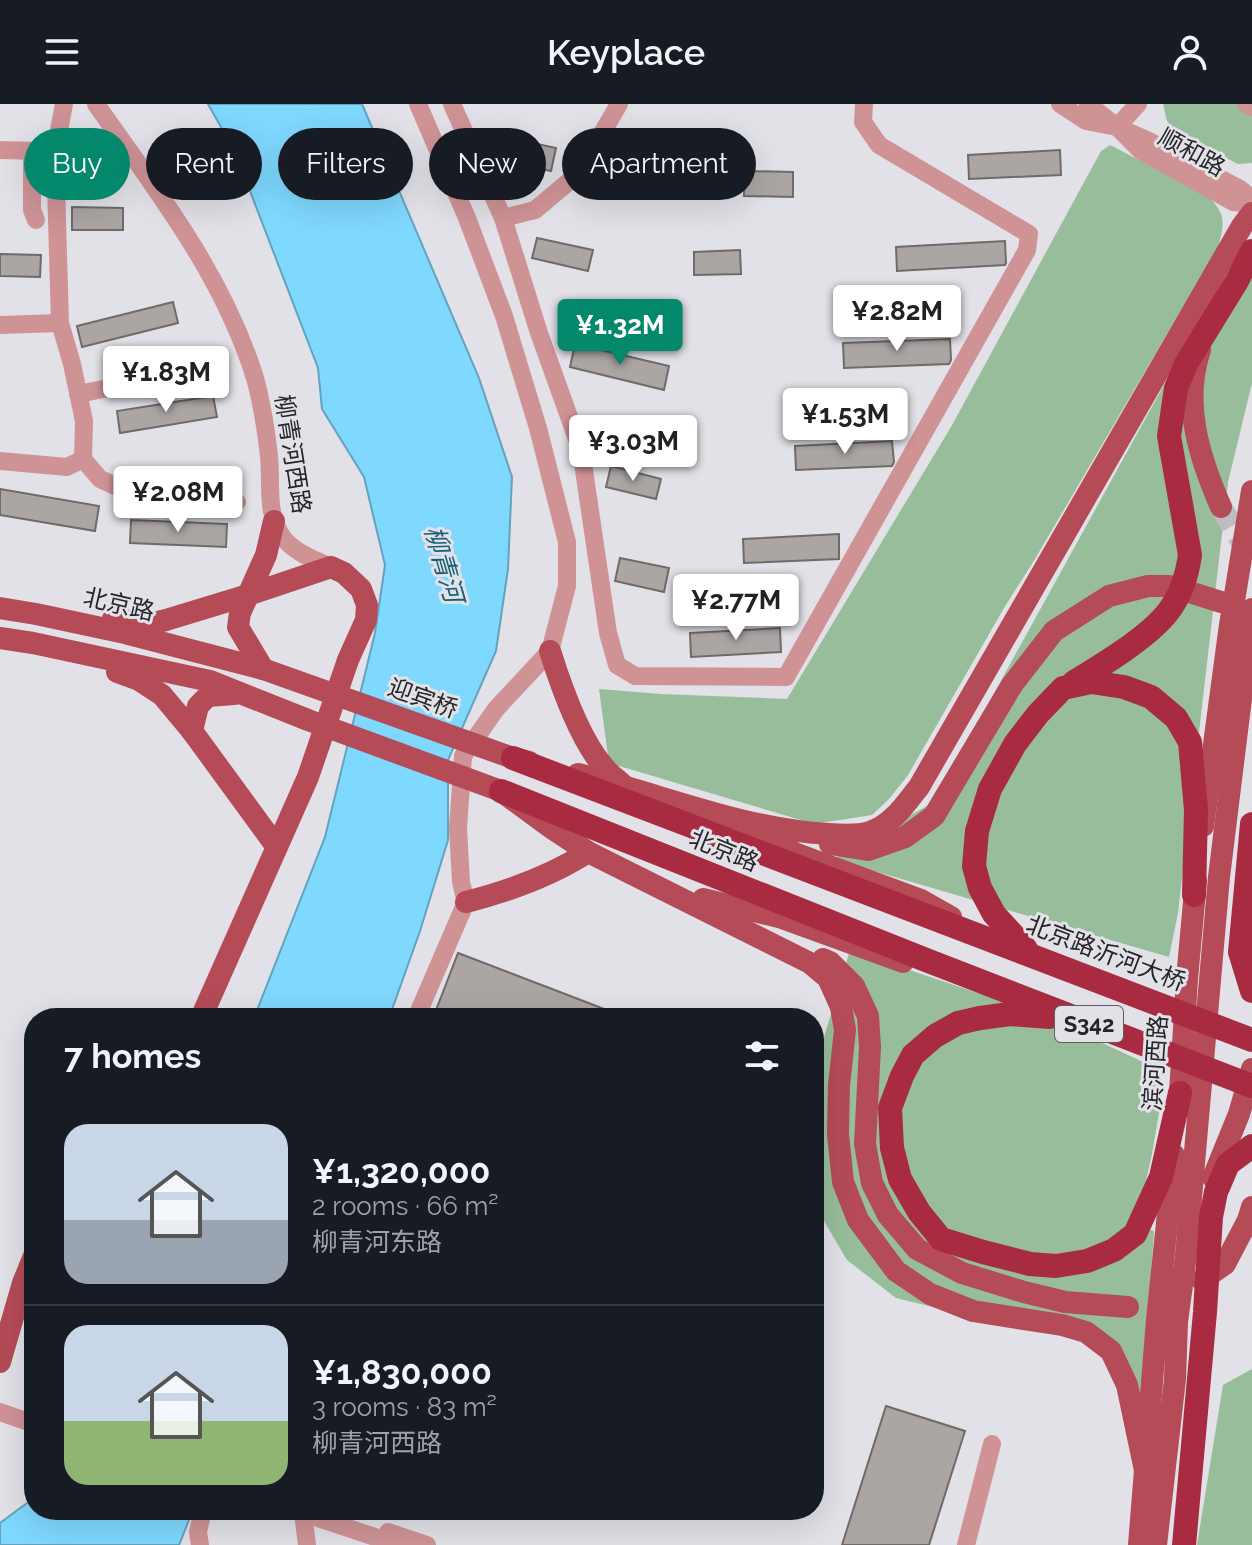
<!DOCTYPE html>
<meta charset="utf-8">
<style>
:root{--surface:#171b24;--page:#20242c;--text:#f1f3f6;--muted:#9ea1a6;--line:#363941;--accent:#04886c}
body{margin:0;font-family:Raleway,"Noto Sans SC",sans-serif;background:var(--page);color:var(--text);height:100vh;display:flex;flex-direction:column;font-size:30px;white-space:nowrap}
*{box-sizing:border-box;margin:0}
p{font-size:26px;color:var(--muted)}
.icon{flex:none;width:44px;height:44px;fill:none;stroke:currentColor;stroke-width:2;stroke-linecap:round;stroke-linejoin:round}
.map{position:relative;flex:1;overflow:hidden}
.panel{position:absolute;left:24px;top:904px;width:800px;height:512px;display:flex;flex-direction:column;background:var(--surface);border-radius:32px;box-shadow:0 8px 32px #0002}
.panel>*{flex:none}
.hud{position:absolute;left:24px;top:24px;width:800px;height:72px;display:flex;gap:16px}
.price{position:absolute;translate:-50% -68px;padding:0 18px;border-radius:8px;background:#fff;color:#222;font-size:26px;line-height:52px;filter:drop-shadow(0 2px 4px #0008)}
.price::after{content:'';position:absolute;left:50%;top:48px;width:24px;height:18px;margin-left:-12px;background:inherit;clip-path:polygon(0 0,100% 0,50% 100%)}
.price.current{background:var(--accent);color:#fff}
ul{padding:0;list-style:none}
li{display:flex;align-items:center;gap:24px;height:200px;padding:0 40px}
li+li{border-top:2px solid var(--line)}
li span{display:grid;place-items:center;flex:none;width:224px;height:160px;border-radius:24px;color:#555}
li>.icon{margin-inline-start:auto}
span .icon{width:96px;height:96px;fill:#fffc;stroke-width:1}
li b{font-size:34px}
h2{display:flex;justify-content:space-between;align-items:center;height:96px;padding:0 40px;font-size:34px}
.tag{padding:0 28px;border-radius:36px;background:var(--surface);box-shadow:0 8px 32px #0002;font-size:28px;line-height:72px}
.tag.current{background:var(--accent);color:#fff}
header{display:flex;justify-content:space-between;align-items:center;height:104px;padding:0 40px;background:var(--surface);font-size:36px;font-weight:600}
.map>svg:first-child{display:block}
</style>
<header><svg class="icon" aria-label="menu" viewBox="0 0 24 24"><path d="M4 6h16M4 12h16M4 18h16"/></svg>Keyplace<svg class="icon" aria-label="person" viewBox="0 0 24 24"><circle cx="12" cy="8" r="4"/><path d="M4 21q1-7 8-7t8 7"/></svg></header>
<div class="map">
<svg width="1252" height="1441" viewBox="0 0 1252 1441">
<rect width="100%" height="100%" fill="#e1e1e7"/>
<g fill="#97bd9a">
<path d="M1163,0H1252V59L1238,60L1174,28L1167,17Z"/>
<path d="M1110,41L1207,91C1226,110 1225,118 1218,143L1035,455L1004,504L908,671L889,695L872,711L814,720L609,659L599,585L661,590L787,595L951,323L1101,47Z"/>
<path d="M1252,164V279L1228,378L1178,809L1169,853L833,755L934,698L1170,270L1204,252Z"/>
<path d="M850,846L1040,910L1156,964L1162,991L1152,1050L1136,1121L1154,1127L1142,1311L1095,1234L1003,1220L896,1194L847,1156L814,1100V967Z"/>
<path d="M1252,1265V1441H1197L1223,1281Z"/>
</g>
<g fill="#7fd8fe" stroke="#64a3be" stroke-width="2">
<path d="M208,0H362L479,274L512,373L508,465L496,547L448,656V736L420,827L389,914H254L325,733L375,529L385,461L364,373L322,305L318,264L235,48Z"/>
<path d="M34,1394V1406H193L179,1441H0V1419Z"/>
</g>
<g fill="#aba5a4" stroke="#706a69" stroke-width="2">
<path d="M500,32L556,44L551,67L495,55Z"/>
<path d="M1060,46L1061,71L969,75L968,51Z"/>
<path d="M744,67L793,68V93L744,92Z"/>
<path d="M72,103L123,104V126H72Z"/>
<path d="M537,134L593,146L588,167L532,154Z"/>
<path d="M1005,137L1006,159L1005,161L897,167L896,143Z"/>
<path d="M740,146L741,170L694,171V148Z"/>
<path d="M0,150L41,151L40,173L0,172Z"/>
<path d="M173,198L178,219L82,243L77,222Z"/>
<path d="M950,235L951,256L949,260L844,264L843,239Z"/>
<path d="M575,240L669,262L664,286L570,263Z"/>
<path d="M213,292L217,313L120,329L117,307Z"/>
<path d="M892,337L894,358L892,362L796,366L795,342Z"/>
<path d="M611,362L661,375L656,395L606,383Z"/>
<path d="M0,385L99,402L95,427L0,411Z"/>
<path d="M131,416L227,420L226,443L130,439Z"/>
<path d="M839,430V455L744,459L743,435Z"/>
<path d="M620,454L669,464L664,488L615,477Z"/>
<path d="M780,524L781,548L691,553L690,529Z"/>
<path d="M458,849L625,913V914H433Z"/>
<path d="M886,1302L965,1327L929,1441H842Z"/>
</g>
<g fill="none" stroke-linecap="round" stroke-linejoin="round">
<path stroke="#bcbcc1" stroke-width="22" stroke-dasharray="22 11" stroke-linecap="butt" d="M1221,403L1252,456"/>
<g stroke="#cf9396" stroke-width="18">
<path d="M96,0C157,87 223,171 255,274C261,295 267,331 269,353C272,381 265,411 284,435C296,449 315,456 331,463"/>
<path d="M452,0L503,114L539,229L581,346L608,529L617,561L635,572L786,573L1027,146L1029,130L879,41L863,18L864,0"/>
<path d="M1060,0L1086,17L1117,23L1149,37L1240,85L1252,95"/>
<path d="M1088,0L1117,23L1141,47L1233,98L1252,100"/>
<path d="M1246,0L1252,3"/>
<path d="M1117,23L1138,0"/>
<path d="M0,46L41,47"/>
<path d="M32,47V106L36,116"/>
<path d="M503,114L535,106L579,69L619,0"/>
<path d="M0,221L60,219"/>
<path d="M78,290L174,271"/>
<path d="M83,355L100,375L133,390L237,398"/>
<path d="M0,357L67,363L83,355L84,317L72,260L60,219L55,47L64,0"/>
<path d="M416,914L466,798L461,778L458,724L463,652L496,605L550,547L567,482V438L538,324L504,212L467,114L418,0"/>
<path d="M0,1308L34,1320"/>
<path d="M294,1406L399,1441"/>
<path d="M303,1409L307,1441"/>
<path d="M388,1428L427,1441"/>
<path d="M200,1441L198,1428L203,1406"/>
<path d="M966,1441L992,1340"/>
</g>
<g stroke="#b44b57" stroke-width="22">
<path d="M1200,246C1182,299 1199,353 1221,403"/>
<path d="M0,504L36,510L125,529L263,565L513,654L529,658"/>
<path d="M113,515L154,519L166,516L248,491L331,463L344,469L361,485L367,501L366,516L348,556L308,673L201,914"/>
<path d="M0,534L33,539L210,577L308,616L501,687L553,725L588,748L810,859L828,874L841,903L845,926L839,981L838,1030L843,1078L858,1116L896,1167L930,1190L973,1207L1062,1221L1086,1228L1111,1247L1127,1281L1146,1371"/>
<path d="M550,547C561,582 580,636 604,663C609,670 617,675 623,681"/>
<path d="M263,565L238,523L240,509L266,451L274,417"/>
<path d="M117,568L139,576L162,591L192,627L276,742"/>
<path d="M192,627L198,602L208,592L234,590"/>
<path d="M578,670C661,690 742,725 828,730C841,731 858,732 870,728C893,720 905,700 919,683L1242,122L1252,109"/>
<path d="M1203,722L1230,521L1252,387"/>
<path d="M747,725L797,750L921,796L951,813"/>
<path d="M830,740L868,746L905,733L934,712L1012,581L1054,527L1109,492L1148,482H1170L1221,498"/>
<path d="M703,795L779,813L903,858"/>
<path d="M466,798C509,787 551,772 588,748"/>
<path d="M823,855L830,858L854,882L868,912L870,943L865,1040L872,1079L888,1111L917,1145L962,1169L1024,1188L1065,1198L1128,1203"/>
<path d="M1179,1005L1187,875L1196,776"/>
<path d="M1213,1074L1239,1010L1252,965"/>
<path d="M1202,1176L1225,1160L1248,1116L1252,1103"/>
<path d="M0,1258L23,1179L34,1152"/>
<path d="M1139,1441L1157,1216L1174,1051"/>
<path d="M1156,1441L1175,1275L1177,1218L1186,1151L1219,773L1252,505"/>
</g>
<g stroke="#a82b41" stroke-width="24">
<path d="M1074,578C1091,568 1107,558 1123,547C1162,520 1183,500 1190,451L1169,332L1176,284L1186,260L1237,177L1252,147"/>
<path d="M513,654L1252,936"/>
<path d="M501,687L926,856L1252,982"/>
<path d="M1252,720L1240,848L1252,887"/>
<path d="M1026,845L994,810L980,784L974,762L977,727L990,685L1015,640L1038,610L1063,584L1091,578L1124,583L1151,593L1176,614L1190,638L1196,706L1194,791"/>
<path d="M1050,913L1010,910L980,914L958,919L935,932L913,951L902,972L890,1004L892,1044L900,1075L919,1108L941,1135L983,1148L1030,1160L1056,1162L1087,1157L1114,1146L1135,1130L1161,1073L1180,989"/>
<path d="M1184,1441L1205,1208L1211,1113L1216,1088L1228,1060L1252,1042"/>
</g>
</g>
<g text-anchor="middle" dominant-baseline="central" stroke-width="6" stroke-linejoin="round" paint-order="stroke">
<rect fill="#e1e1e7" stroke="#5e5e61" stroke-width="2" x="1055" y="902" width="68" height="36" rx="6"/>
<g font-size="22" font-weight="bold" fill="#262628">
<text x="1089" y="920">S342</text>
</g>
<g font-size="24" fill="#262628" stroke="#e1e1e7">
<text transform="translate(1192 48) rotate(29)">顺和路</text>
<text transform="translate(293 350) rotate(81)">柳青河西路</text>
<text transform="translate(119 500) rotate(13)">北京路</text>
<text transform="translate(423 594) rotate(20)">迎宾桥</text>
<text transform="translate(724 746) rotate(22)">北京路</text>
<text transform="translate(1106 849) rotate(21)">北京路沂河大桥</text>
<text transform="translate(1155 959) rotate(-86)">滨河西路</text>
</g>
<g font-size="26" font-style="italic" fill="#185e78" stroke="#e1e1e7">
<text transform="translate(444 460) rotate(74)">柳青河</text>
</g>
</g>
</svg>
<b class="price" style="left:897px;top:249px">¥2.82M</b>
<b class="price current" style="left:620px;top:263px">¥1.32M</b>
<b class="price" style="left:166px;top:310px">¥1.83M</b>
<b class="price" style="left:845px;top:352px">¥1.53M</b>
<b class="price" style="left:633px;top:379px">¥3.03M</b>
<b class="price" style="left:178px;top:430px">¥2.08M</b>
<b class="price" style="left:736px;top:538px">¥2.77M</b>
<div class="hud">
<a class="tag current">Buy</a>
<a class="tag">Rent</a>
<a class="tag">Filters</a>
<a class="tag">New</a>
<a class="tag">Apartment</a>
</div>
<section class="panel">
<h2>7 homes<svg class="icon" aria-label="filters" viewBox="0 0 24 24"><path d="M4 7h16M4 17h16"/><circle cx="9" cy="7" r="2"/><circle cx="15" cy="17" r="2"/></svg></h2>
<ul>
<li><span style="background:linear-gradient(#c9d6e8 60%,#9aa5b1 0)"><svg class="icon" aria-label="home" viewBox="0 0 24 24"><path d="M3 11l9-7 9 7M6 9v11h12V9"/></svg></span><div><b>¥1,320,000</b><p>2 rooms · 66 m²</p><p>柳青河东路</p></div></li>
<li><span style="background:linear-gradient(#c9d6e8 60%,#8fb573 0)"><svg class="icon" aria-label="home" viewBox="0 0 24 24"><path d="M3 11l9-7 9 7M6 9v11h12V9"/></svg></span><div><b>¥1,830,000</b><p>3 rooms · 83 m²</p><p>柳青河西路</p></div></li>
</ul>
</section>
</div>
